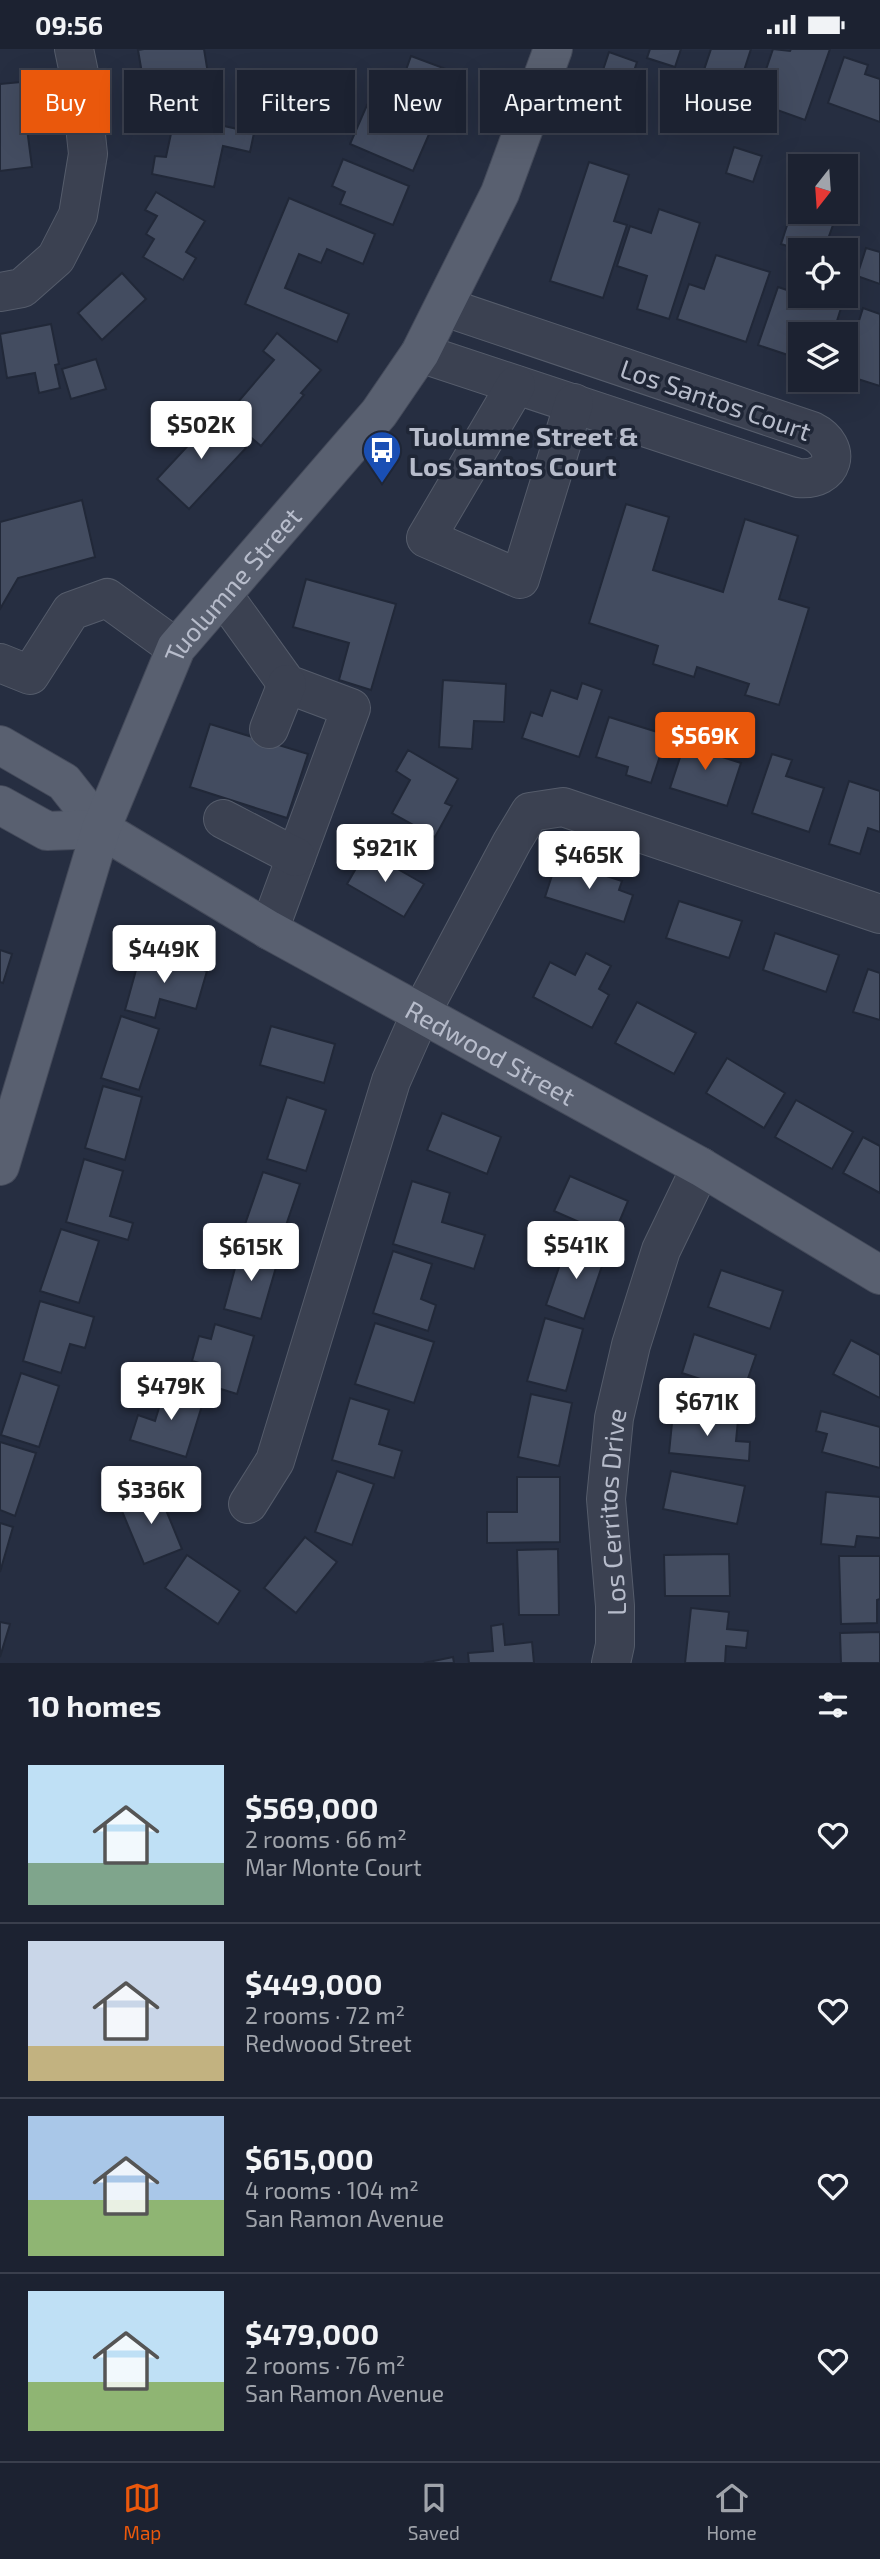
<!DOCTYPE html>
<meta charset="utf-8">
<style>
:root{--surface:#1c2231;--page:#292f3d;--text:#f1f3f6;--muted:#a0a4ab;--line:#3a3f4d;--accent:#ea580c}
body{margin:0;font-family:"Exo 2",sans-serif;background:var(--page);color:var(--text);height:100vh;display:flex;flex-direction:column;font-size:26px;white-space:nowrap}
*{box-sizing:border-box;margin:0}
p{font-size:23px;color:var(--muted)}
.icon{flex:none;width:38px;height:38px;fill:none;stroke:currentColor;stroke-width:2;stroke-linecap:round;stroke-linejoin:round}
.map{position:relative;height:1614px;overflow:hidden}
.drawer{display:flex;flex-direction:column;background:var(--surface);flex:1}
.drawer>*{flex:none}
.banner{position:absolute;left:21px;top:21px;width:838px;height:63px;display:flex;gap:14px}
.needle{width:46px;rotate:197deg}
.tools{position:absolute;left:788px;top:105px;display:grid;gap:14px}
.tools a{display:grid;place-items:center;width:70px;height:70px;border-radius:0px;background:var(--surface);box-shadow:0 7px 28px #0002,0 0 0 2px var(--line);font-size:35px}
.price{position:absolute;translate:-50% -60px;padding:0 16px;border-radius:7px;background:#fff;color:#222;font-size:23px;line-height:46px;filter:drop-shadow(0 2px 4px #0008)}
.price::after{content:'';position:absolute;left:50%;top:42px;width:21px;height:16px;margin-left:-10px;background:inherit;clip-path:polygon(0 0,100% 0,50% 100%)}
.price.selected{background:var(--accent);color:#fff}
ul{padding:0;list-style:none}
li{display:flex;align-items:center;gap:21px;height:175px;padding:0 28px}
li+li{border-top:2px solid var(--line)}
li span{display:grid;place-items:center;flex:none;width:196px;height:140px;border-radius:0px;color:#555}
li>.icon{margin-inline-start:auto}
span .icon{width:84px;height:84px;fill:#fffc;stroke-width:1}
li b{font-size:30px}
h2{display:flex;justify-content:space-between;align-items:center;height:84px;padding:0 28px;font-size:30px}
.chip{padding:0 24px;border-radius:0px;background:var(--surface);box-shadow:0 7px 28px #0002,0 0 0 2px var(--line);font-size:24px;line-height:63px}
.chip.selected{background:var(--accent);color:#fff}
.status{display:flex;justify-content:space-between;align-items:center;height:49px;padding:0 35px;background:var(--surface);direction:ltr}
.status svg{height:19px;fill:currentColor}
.dock{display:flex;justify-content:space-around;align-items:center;height:98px;border-top:2px solid var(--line);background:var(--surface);font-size:19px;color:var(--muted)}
.dock a{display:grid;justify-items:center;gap:4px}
.dock .selected{color:var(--accent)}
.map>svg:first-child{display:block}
</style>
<div class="status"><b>09:56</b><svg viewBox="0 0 49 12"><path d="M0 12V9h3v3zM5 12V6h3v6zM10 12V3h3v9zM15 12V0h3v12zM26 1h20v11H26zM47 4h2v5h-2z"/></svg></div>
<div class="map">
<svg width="880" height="1614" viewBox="0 0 880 1614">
<rect width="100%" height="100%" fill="#262e41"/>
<g fill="#434c60" stroke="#212838" stroke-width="2">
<path d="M144,0H204L210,37L146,48L138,1Z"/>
<path d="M650,0H681L675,18L647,9Z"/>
<path d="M711,0H751L736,46L700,33Z"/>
<path d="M773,0L790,2L791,0H830L805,71L755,53Z"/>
<path d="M609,3L637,13L625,48L597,39Z"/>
<path d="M411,7L454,23L439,64L396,49Z"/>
<path d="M844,8L868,16L865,25L880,30V73L828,54Z"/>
<path d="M21,33L32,118L0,122V35Z"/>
<path d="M367,56L430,83L413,122L350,95Z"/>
<path d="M247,62L258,65L250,103L223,97L214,138L152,125L155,107L166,108L175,66L242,81Z"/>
<path d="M734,98L762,107L753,133L726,124Z"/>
<path d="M343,110L409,137L393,176L340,155L345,143L332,137Z"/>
<path d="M589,113L629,126L614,172L627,176L603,249L550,232Z"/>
<path d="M156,143L205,172L186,203L196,209L183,231L143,208L154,190L146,185L157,167L145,161Z"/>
<path d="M289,149L375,185L363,215L327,200L321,214L299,205L285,239L349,265L337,293L245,255Z"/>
<path d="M659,160L700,174L669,270L637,260L647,227L617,217L630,177L651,184Z"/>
<path d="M792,161L833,176L824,201H800L781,195Z"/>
<path d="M866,199L880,203V235L857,227Z"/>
<path d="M716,206L770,223L746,293L677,270L689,235L704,240Z"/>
<path d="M122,224L146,250L102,291L78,264Z"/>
<path d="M778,238L841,259L833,285H800V310L758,296Z"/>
<path d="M863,259L880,265V337L845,326V316Z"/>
<path d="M51,275L59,315L55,316L60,339L39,344L35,324L7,329L0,285Z"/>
<path d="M277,284L321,321L301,344L304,346L261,397L226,367L274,311L263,302Z"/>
<path d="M96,310L106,340L71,350L62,320Z"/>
<path d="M207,363L246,399L189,460L157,430L196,388L190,382Z"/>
<path d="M82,451L95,508L18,529L0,560V473Z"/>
<path d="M626,455L669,468L653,521L723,543L745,470L798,487L779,550L809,559L779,656L745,646L749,635L697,618L694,628L653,615L658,597L589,574Z"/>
<path d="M306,530L396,555L371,641L339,631L349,594L293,578Z"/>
<path d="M443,631L506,635L504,673L474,672L472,700L439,698Z"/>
<path d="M582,634L602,641L579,708L522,689L531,663L542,667L551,641L577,650Z"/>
<path d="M609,668L667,686L651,734L626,726L628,718L596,708Z"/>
<path d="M210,675L308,705L287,769L190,738Z"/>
<path d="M689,681L708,687L704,702L741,714L727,757L670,739Z"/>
<path d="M408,701L458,730L445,754L452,757L435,788L392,764L410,731L396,722Z"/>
<path d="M772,705L792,711L786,727L824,739L809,783L752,764Z"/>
<path d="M849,732L880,742V783L868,779L860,805L829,795Z"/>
<path d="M366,802L424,835L404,868L347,835Z"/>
<path d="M557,811L622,832L619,841L633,846L624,873L545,848Z"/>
<path d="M679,852L742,872L729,909L666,889Z"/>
<path d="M775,884L839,906L826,943L763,921Z"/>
<path d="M0,901L12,905L3,934L0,933Z"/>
<path d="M141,903L207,922L196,960L160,950L155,969L125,961Z"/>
<path d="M586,904L611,917L599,940L609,946L592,979L533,948L550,913L575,926Z"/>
<path d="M868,920L880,924V971L853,963Z"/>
<path d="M637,953L696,984L674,1025L615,994Z"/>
<path d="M121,967L159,980L139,1041L101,1029Z"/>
<path d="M271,977L335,995L324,1034L260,1016Z"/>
<path d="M727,1009L785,1044L764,1079L706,1044Z"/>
<path d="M103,1037L142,1048L125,1111L85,1099Z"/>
<path d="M287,1048L326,1061L306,1122L267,1110Z"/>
<path d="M796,1051L853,1083L832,1120L775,1088Z"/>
<path d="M442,1064L501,1088L487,1125L427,1101Z"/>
<path d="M863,1088L880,1097V1144L843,1124Z"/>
<path d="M84,1110L123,1122L110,1167L133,1174L128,1191L66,1173Z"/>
<path d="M263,1123L300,1135L279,1197L242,1184Z"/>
<path d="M570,1127L628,1152L613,1188L554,1162Z"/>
<path d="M412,1132L450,1144L442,1173L485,1186L474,1220L393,1195Z"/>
<path d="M61,1180L99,1192L79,1254L40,1242Z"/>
<path d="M567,1195L605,1208L584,1270L546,1256Z"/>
<path d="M241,1197L279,1208L261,1270L224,1260Z"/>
<path d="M393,1202L432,1215L421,1250L436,1256L428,1282L373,1264Z"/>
<path d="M721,1221L783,1242L770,1280L708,1258Z"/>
<path d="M40,1252L94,1268L85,1299L70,1295L61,1324L23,1312Z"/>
<path d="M545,1269L583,1280L566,1342L527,1332Z"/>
<path d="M375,1274L434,1293L414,1354L355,1335Z"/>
<path d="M215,1275L254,1287L237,1345L198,1333L203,1315L192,1312L199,1287L211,1290Z"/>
<path d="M694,1285L756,1306L743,1344L682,1324Z"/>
<path d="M851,1291L880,1306V1349L833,1325Z"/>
<path d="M21,1324L59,1337L39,1398L1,1386Z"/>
<path d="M166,1336L205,1347L186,1408L130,1391L138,1366L155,1372Z"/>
<path d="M531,1345L572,1354L559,1417L518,1408Z"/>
<path d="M350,1349L389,1361L379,1395L402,1402L394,1429L332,1411Z"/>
<path d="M821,1362L880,1378V1419L822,1403L827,1385L816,1382Z"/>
<path d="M673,1364L738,1371L736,1392L750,1393L749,1412L669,1404Z"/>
<path d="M0,1393L36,1404L15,1467L0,1461Z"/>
<path d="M337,1422L374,1435L352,1496L315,1483Z"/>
<path d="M671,1422L745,1437L737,1475L663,1460Z"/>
<path d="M517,1428H560V1493L487,1494V1463H517Z"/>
<path d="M157,1439L182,1500L144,1515L119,1455Z"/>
<path d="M826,1443L880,1448V1489L857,1487L855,1498L821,1495Z"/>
<path d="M0,1474L13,1478L0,1523Z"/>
<path d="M305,1488L337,1513L296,1564L264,1539Z"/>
<path d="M558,1500L559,1566H519L517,1501Z"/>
<path d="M729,1505L730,1547H665L664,1506Z"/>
<path d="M187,1506L240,1542L218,1575L165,1539Z"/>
<path d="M839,1507H880V1550L877,1551V1574L841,1575Z"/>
<path d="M691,1559L729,1563L727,1580L748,1582L746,1599L726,1597L725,1614H685Z"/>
<path d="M0,1573L10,1575L0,1608Z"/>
<path d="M503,1575L505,1596L532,1593L534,1614H469L468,1604L493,1602L491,1577Z"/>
<path d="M880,1583V1614H841L840,1584Z"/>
<path d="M453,1608L454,1614H424Z"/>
</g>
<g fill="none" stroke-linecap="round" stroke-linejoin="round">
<g stroke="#555c6b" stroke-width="40">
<g id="minor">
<path d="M0,243L22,239L56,209L78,166L88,105L80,29L74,0"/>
<path d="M420,304L798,429C834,433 844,398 812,382L445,258"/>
<path d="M516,336L426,489L520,530L574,354"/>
<path d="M223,546L287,635L351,659L269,881"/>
<path d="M0,614L30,626L71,562L107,549L176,599"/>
<path d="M269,680L287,635"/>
<path d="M223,770L296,808"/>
<path d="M248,1455L275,1412L391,1032L421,964L512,793L530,763L563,758L880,865"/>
<path id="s1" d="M611,1614L615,1596V1557L606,1450L614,1369L631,1296L661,1201L701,1118"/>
</g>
</g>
<g stroke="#444a5a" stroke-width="40">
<g id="major">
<path id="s2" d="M0,696L64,733L101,780L269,881L701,1118L880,1226"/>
<path d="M0,756L47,782L101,780"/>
<path id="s3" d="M0,1117L101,780L176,599L379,364L420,304L500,144L553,0"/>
</g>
</g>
<use href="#minor" stroke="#3b4151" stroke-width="38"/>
<use href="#major" stroke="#596070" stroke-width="38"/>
</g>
<defs>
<g id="bus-pin" transform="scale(2.0125)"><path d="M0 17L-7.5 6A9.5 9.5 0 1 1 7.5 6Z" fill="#1a4fb4" stroke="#1f2636"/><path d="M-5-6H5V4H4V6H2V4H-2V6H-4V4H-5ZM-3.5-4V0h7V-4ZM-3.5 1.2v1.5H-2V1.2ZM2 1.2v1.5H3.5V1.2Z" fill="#fff"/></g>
</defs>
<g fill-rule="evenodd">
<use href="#bus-pin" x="382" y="401"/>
</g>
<g text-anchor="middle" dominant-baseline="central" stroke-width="7" stroke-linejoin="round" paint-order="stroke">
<g font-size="26" fill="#b7bccb" stroke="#1f2636">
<text transform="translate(716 350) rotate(19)">Los Santos Court</text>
<text stroke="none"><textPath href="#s3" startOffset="632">Tuolumne Street</textPath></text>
<text stroke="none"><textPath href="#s2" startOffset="583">Redwood Street</textPath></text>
<text stroke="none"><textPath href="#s1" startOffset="152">Los Cerritos Drive</textPath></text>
</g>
<g font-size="26" font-weight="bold" fill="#b7bccb" stroke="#1f2636" text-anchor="start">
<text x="409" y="386">Tuolumne Street &amp;<tspan x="409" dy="30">Los Santos Court</tspan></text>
</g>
</g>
</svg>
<div class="tools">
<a><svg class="needle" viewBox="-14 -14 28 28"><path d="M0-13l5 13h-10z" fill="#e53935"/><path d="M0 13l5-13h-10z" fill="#a0a4ab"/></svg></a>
<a><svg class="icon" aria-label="locate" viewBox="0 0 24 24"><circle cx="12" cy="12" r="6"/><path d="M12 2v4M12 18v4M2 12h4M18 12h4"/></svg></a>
<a><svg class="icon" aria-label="layers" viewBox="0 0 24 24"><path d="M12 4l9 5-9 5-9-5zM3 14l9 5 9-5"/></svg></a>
</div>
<b class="price" style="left:201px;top:412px">$502K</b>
<b class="price selected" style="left:705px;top:723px">$569K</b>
<b class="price" style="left:385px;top:835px">$921K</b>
<b class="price" style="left:589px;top:842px">$465K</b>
<b class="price" style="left:164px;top:936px">$449K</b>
<b class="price" style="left:576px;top:1232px">$541K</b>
<b class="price" style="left:251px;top:1234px">$615K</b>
<b class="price" style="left:171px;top:1373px">$479K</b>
<b class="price" style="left:707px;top:1389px">$671K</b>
<b class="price" style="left:151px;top:1477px">$336K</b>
<div class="banner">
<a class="chip selected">Buy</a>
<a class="chip">Rent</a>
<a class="chip">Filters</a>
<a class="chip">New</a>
<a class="chip">Apartment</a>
<a class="chip">House</a>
</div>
</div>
<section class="drawer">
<h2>10 homes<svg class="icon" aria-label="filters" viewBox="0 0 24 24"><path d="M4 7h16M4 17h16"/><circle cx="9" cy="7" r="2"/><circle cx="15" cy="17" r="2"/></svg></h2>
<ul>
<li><span style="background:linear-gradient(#bfe0f5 70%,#7fa58c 0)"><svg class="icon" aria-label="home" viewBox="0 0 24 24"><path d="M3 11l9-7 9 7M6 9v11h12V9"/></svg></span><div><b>$569,000</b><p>2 rooms · 66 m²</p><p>Mar Monte Court</p></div><svg class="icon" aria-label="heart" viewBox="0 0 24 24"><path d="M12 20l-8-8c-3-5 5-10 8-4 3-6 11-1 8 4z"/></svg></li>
<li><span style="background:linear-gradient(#c9d6e8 75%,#c2b280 0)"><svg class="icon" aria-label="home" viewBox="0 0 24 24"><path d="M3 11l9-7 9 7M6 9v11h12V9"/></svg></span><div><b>$449,000</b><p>2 rooms · 72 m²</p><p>Redwood Street</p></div><svg class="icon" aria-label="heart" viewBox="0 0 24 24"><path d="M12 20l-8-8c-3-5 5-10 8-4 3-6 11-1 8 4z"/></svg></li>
<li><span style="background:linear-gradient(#a9c7e8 60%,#8fb573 0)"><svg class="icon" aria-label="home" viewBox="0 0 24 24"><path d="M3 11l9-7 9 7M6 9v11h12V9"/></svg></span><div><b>$615,000</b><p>4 rooms · 104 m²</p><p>San Ramon Avenue</p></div><svg class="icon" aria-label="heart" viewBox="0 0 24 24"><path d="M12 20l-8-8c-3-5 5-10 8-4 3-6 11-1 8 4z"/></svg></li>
<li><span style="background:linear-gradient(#bfe0f5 65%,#8fb573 0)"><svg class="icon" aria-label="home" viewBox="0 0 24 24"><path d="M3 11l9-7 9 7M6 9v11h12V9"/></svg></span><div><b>$479,000</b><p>2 rooms · 76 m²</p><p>San Ramon Avenue</p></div><svg class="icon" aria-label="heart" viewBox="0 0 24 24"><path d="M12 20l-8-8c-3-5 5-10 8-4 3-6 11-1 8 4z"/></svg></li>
</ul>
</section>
<nav class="dock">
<a class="selected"><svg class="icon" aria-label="map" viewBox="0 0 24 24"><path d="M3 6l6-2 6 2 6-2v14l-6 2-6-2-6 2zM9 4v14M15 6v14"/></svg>Map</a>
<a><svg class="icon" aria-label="saved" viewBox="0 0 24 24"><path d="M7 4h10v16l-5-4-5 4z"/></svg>Saved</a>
<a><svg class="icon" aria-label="home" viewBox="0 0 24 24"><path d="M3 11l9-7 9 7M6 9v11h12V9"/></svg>Home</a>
</nav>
